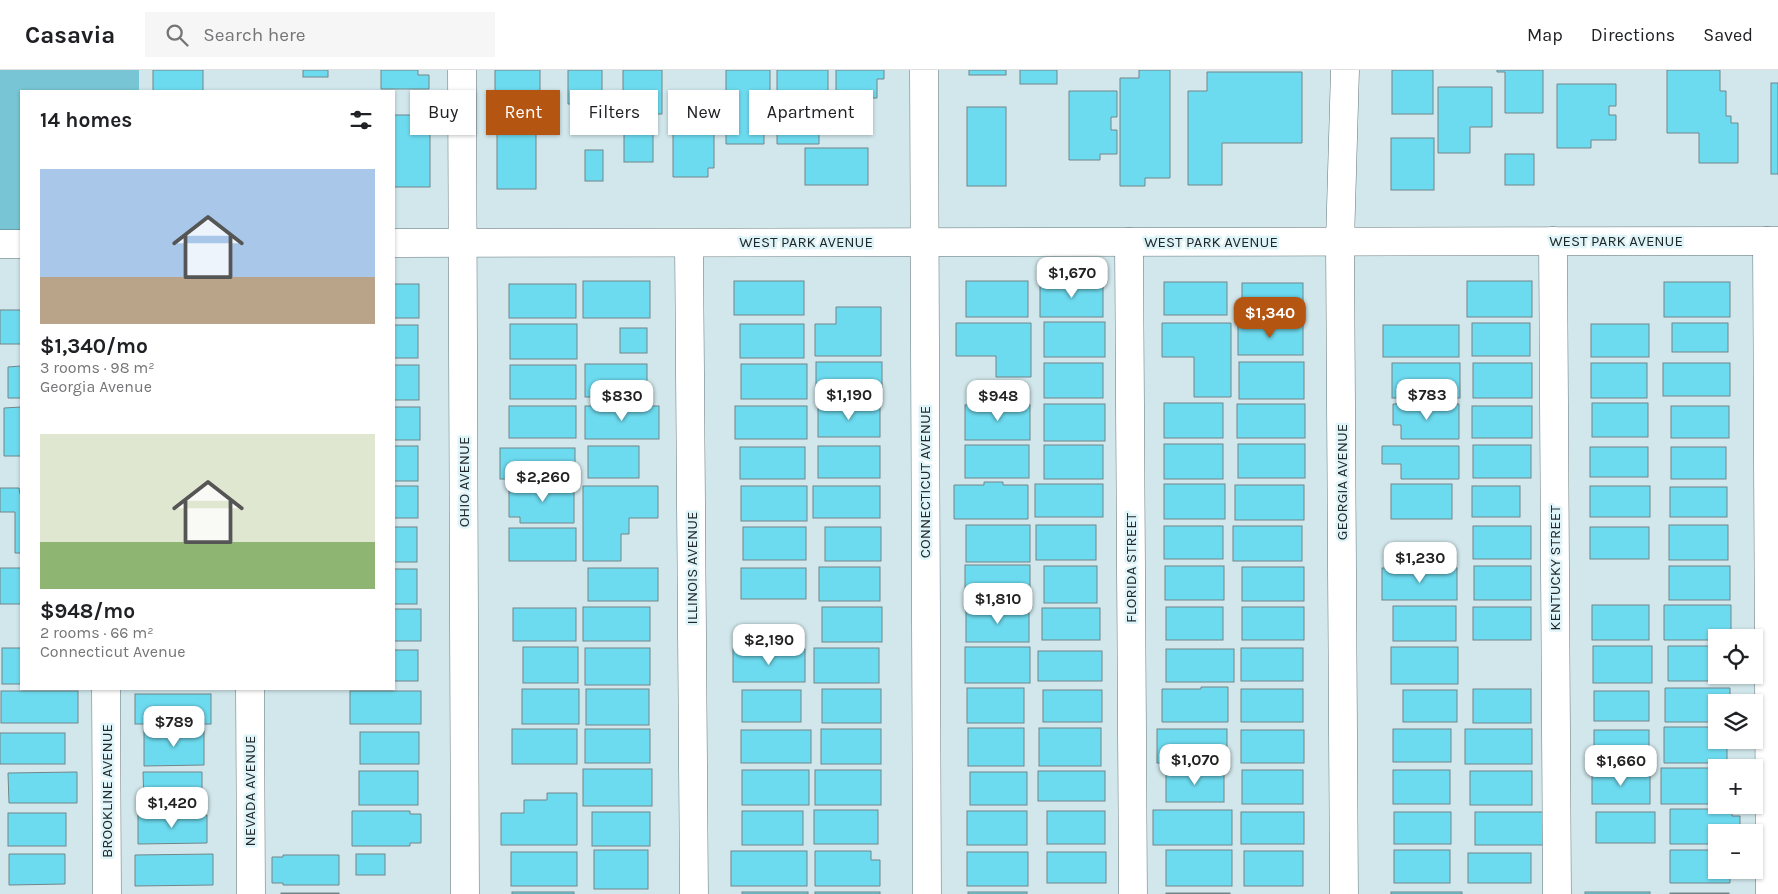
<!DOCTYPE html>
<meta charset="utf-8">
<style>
:root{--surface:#fff;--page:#f6f6f6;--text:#202124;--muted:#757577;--line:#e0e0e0;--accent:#b55512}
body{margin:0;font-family:Karla,sans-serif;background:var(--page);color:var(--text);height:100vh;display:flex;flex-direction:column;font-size:19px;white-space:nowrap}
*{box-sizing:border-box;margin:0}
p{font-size:16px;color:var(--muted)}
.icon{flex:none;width:28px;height:28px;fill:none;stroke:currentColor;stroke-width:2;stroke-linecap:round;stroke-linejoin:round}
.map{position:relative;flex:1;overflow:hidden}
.side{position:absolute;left:20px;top:20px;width:375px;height:600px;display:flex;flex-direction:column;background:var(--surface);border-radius:0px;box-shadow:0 1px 4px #0004}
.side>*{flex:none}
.hud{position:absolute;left:410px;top:20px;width:475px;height:45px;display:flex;gap:10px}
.buttons{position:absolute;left:1708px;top:559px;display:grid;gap:10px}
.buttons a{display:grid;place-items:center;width:55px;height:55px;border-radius:0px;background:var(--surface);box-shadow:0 1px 4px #0004;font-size:25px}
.price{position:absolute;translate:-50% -42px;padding:0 11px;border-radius:10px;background:#fff;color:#222;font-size:16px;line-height:32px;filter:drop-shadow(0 1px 2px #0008)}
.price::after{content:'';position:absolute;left:50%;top:30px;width:15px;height:11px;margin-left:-8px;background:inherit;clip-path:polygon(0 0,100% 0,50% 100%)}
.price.selected{background:var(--accent);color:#fff}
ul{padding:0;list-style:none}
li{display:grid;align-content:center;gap:10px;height:265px;padding:0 20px}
li span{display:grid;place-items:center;height:155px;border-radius:0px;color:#555}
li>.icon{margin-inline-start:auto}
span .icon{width:90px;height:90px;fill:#fffc;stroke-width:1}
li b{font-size:21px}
h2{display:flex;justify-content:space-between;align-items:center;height:60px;padding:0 20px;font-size:21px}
.chip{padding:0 18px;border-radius:0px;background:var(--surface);box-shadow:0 1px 4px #0004;font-size:18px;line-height:45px}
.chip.selected{background:var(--accent);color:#fff}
header{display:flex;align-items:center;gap:30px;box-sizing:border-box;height:70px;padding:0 25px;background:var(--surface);border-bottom:1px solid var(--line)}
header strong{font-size:24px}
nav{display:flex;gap:28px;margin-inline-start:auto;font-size:18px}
.search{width:350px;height:45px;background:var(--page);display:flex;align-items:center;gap:12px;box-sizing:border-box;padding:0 18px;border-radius:0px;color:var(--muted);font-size:19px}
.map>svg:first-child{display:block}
</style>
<header>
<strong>Casavia</strong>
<div class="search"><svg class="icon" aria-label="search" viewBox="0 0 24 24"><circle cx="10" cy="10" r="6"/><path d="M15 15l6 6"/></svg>Search here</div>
<nav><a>Map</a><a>Directions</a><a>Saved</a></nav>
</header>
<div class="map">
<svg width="1778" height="824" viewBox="0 0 1778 824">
<rect width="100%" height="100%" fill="#d1e7eb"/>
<path fill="#78c6d5" d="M0,0H139V21H21V162H0Z"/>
<g fill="#6ddbef" stroke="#72868a">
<rect x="153" y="0" width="50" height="21"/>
<rect x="303" y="0" width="25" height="7"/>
<path d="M381,0H418V5H429V19H381Z"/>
<rect x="495" y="0" width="45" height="32"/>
<path d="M568,0H602V41H580V34H568Z"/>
<rect x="623" y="0" width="39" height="44"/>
<path d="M726,0H770V61H764V74H726Z"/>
<path d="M777,0H828V24H823V47H819V74H777Z"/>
<path d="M836,0H884V9H877V28H836Z"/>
<rect x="969" y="0" width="37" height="5"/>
<rect x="1020" y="0" width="37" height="14"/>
<path d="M1139,0H1170V108H1145V116H1120V8H1139Z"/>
<rect x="1392" y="0" width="41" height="44"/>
<path d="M1497,0H1543V43H1505V2H1497Z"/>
<path d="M1667,0H1720V21H1726V46H1731V53H1738V93H1699V63H1667Z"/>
<path d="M1207,2H1302V73H1222V115H1188V21H1207Z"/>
<rect x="1771" y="13" width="7" height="91"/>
<path d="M1557,14H1616V36H1609V45H1616V70H1591V78H1557Z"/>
<path d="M1438,17H1492V57H1470V83H1438Z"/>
<path d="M680,21H706V34H714V98H708V107H673V34H680Z"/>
<path d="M1069,21H1117V47H1111V60H1117V84H1100V90H1069Z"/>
<rect x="967" y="37" width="39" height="79"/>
<rect x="394" y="45" width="36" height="72"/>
<rect x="497" y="46" width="39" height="73"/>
<rect x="624" y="59" width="29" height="33"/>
<rect x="1391" y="68" width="43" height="52"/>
<rect x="805" y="78" width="63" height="37"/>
<rect x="585" y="80" width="18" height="31"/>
<rect x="1505" y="84" width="29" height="31"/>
<rect x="583" y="211" width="67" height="37"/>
<rect x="734" y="211" width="70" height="34"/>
<rect x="966" y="211" width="62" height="36"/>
<rect x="1467" y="211" width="65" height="36"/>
<rect x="1040" y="212" width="63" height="35"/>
<rect x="1164" y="212" width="63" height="33"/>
<rect x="1664" y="212" width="66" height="35"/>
<rect x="1242" y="213" width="61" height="34"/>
<rect x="394" y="214" width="25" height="34"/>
<rect x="509" y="214" width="67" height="34"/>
<path d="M836,237H881V286H815V254H836Z"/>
<rect x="0" y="240" width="21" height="34"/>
<rect x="1044" y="252" width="61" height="35"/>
<path d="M956,253H1031V307H996V286H956Z"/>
<path d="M1162,253H1231V327H1194V287H1162Z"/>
<rect x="1238" y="253" width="65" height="32"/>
<rect x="1472" y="253" width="58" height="33"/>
<rect x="1672" y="253" width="56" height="29"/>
<rect x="510" y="254" width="67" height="35"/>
<rect x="740" y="254" width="64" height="34"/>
<rect x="1591" y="254" width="58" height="33"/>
<rect x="394" y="255" width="24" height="33"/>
<rect x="1383" y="255" width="76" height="32"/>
<rect x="620" y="258" width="27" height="25"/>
<rect x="816" y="292" width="66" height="36"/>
<rect x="1239" y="292" width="65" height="37"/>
<rect x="1044" y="293" width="59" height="35"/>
<rect x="1392" y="293" width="68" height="35"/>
<rect x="1473" y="293" width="59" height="35"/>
<rect x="1591" y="293" width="56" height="35"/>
<rect x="1663" y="293" width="67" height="33"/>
<rect x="585" y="294" width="62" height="33"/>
<rect x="741" y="294" width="66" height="35"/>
<rect x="394" y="295" width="25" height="35"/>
<rect x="510" y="295" width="66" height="34"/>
<path d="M21,296V328H8V297Z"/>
<rect x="1164" y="333" width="59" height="35"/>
<rect x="1592" y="333" width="56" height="34"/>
<rect x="1044" y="334" width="61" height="37"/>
<rect x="1237" y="334" width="68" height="34"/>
<path d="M1393,334H1459V369H1401V355H1393Z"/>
<rect x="818" y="335" width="62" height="32"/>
<rect x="965" y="335" width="65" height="35"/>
<rect x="509" y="336" width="67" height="32"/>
<rect x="585" y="336" width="74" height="33"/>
<rect x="735" y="336" width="72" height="33"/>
<rect x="1472" y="336" width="60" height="32"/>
<rect x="1671" y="336" width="58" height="32"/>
<path d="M21,337V386H4V338Z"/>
<rect x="394" y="337" width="26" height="33"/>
<rect x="1164" y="374" width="59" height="35"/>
<rect x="1238" y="374" width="67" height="34"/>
<rect x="965" y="375" width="64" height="33"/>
<rect x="1044" y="375" width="59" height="34"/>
<rect x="1473" y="375" width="58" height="33"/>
<rect x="394" y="376" width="24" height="35"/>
<rect x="588" y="376" width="51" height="32"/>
<rect x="818" y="376" width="62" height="32"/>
<path d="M1382,376H1459V409H1401V394H1382Z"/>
<rect x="740" y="377" width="65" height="32"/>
<rect x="1590" y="377" width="58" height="30"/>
<rect x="1671" y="377" width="55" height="32"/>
<rect x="500" y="378" width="75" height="31"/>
<path d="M984,412H1003V415H1028V449H954V415H984Z"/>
<path d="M520,414H574V453H520V447H509V418H520Z"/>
<rect x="1035" y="414" width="68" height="33"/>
<rect x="1164" y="414" width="61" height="35"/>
<rect x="1391" y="414" width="61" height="35"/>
<rect x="1235" y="415" width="69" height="35"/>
<rect x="394" y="416" width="24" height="32"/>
<path d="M583,416H658V448H629V464H621V491H583Z"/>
<rect x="741" y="416" width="66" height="35"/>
<rect x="813" y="416" width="67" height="32"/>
<rect x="1472" y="416" width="48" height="31"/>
<rect x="1590" y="416" width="60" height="31"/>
<rect x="1670" y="417" width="57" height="30"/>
<path d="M0,418H19L20,424H21V483H15V442H0Z"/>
<rect x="966" y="455" width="64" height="37"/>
<rect x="1036" y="455" width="60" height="35"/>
<rect x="1669" y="455" width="59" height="35"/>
<rect x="1164" y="456" width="59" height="33"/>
<rect x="1233" y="456" width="69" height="35"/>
<rect x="1473" y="456" width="58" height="33"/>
<rect x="394" y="457" width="23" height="35"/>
<rect x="743" y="457" width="63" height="33"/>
<rect x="825" y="457" width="56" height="34"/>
<rect x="1590" y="457" width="59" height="32"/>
<rect x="509" y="458" width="67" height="33"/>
<rect x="965" y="495" width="65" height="38"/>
<rect x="1044" y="496" width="53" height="37"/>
<rect x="1165" y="496" width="59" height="34"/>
<rect x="1474" y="496" width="57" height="34"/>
<rect x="1669" y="496" width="61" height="34"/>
<rect x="819" y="497" width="61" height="34"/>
<rect x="1242" y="497" width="62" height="34"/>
<rect x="0" y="498" width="21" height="36"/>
<rect x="588" y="498" width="70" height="33"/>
<rect x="741" y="498" width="65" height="31"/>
<rect x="1382" y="498" width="75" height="32"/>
<rect x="394" y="499" width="23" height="35"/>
<rect x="1592" y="535" width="57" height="35"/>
<path d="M1664,535H1731V568H1716V570H1664Z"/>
<rect x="1393" y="536" width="63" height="35"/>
<rect x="583" y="537" width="67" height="34"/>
<rect x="822" y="537" width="60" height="35"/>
<rect x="966" y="537" width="63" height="35"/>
<rect x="1166" y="537" width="57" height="33"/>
<rect x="1242" y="537" width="62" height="33"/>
<rect x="1473" y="537" width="58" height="33"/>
<rect x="513" y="538" width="63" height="33"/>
<rect x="1042" y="538" width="58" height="32"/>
<rect x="394" y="539" width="27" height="32"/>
<rect x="1593" y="576" width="59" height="37"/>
<path d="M1668,576H1716V605H1729V611H1668Z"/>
<rect x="523" y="577" width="55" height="36"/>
<rect x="965" y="577" width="65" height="36"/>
<rect x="1391" y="577" width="67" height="37"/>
<rect x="2" y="578" width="19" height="36"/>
<rect x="585" y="578" width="65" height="37"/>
<rect x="814" y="578" width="65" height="35"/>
<rect x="1241" y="578" width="62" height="33"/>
<rect x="733" y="579" width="72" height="33"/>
<rect x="1166" y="579" width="68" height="33"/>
<rect x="394" y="580" width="24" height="31"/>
<rect x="1038" y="581" width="64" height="30"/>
<path d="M1201,617H1228V652H1162V619H1201Z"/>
<rect x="967" y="618" width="57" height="35"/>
<path d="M1665,618H1730V632H1716V652H1665Z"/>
<rect x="522" y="619" width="57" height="35"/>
<rect x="586" y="619" width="63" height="36"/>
<rect x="822" y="619" width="59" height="34"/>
<rect x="1241" y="619" width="62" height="33"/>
<rect x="1473" y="619" width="58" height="34"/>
<rect x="742" y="620" width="59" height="32"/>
<rect x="1043" y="620" width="59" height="32"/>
<rect x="1403" y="620" width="54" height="32"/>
<rect x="1" y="621" width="77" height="32"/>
<rect x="350" y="621" width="71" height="33"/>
<rect x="1594" y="621" width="55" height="30"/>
<rect x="135" y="624" width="76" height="30"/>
<path d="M1664,657H1716V670H1727V693H1664Z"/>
<rect x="968" y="658" width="56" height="38"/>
<rect x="1039" y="658" width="62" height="38"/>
<rect x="512" y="659" width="65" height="35"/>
<rect x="585" y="659" width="65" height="34"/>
<rect x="821" y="659" width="60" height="35"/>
<rect x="1157" y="659" width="70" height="34"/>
<rect x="1393" y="659" width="58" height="33"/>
<rect x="1465" y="659" width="67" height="35"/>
<rect x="741" y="660" width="70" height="33"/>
<rect x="1241" y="660" width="63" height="33"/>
<rect x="1594" y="660" width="55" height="32"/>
<path d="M144,661H204V695L144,696Z"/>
<rect x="360" y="662" width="59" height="32"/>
<rect x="0" y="663" width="65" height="31"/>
<rect x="1661" y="698" width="55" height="36"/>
<rect x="583" y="699" width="69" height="37"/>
<rect x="742" y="700" width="67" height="35"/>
<rect x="815" y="700" width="66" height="35"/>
<rect x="1166" y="700" width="58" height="32"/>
<rect x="1242" y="700" width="61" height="34"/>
<rect x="1393" y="700" width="57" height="34"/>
<rect x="1592" y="700" width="58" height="34"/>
<rect x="359" y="701" width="59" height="34"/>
<rect x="1038" y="701" width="67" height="30"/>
<rect x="1470" y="701" width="62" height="34"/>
<path d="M77,702V733H9L8,703Z"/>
<path d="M143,702H202V735H144Z"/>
<rect x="970" y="702" width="57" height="33"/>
<path d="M547,723H577V775H501V743H524V730H547Z"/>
<path d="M1670,739H1732V746H1740V762H1716V774H1670Z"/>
<rect x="814" y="740" width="64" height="34"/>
<rect x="1153" y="740" width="79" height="35"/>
<path d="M352,741H410V744H421V773H410V776H352Z"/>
<rect x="742" y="741" width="61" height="34"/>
<rect x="967" y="741" width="60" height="34"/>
<rect x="1047" y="741" width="58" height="33"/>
<rect x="592" y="742" width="58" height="34"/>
<rect x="1241" y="742" width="63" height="32"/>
<rect x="1394" y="742" width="57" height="32"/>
<rect x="1475" y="742" width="68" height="33"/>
<rect x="1596" y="742" width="59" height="31"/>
<rect x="8" y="743" width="58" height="33"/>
<path d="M138,745H207V773L138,774Z"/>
<rect x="594" y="780" width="54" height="39"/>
<rect x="1166" y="780" width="66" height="36"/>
<rect x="1394" y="780" width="56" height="33"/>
<path d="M1670,780H1716V800H1730V813H1670Z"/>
<rect x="731" y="781" width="76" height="35"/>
<path d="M815,781H871V790H880V816H815Z"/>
<rect x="1244" y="781" width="59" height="35"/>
<rect x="511" y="782" width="66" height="34"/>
<rect x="967" y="782" width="61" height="34"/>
<rect x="1047" y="782" width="59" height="31"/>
<rect x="1468" y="783" width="63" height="30"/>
<path d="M9,784H65V814L9,815Z"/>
<path d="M213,784V815L135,816V785Z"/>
<rect x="356" y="784" width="29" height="21"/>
<path d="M283,785H339V815H283V813H272V787H283Z"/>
<rect x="512" y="822" width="62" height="2"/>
<rect x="742" y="822" width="66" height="2"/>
<rect x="815" y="822" width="65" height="2"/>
<rect x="968" y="822" width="59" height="2"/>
<rect x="1391" y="822" width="71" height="2"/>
<rect x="1585" y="822" width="65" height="2"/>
<rect x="281" y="823" width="58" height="1"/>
<rect x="1166" y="823" width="64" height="1"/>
<rect x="1670" y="823" width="59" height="1"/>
</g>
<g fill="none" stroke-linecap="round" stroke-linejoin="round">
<g stroke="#64777b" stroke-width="29">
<g id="street">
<path d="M462,0L465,824"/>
<path d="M924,0L927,824"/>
<path d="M1553,171L1557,824"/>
<path d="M1767,171L1770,824"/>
<path d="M1129,172L1133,824"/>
<path d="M394,173L1778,171"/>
<path d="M689,173L694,824"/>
<path d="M0,174H21"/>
<path d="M106,619L107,824"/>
<path d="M250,619L251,824"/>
<path d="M1344,824L1340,172L1345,0"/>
</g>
</g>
<use href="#street" stroke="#fff" stroke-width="28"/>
</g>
<g text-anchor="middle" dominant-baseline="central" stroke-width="5" stroke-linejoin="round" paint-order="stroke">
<g font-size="15" fill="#1e2627" stroke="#dff4f8">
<text x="1616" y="171">WEST PARK AVENUE</text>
<text x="806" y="172">WEST PARK AVENUE</text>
<text x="1211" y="172">WEST PARK AVENUE</text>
<text transform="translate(464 412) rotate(-90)">OHIO AVENUE</text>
<text transform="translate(925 412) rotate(-90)">CONNECTICUT AVENUE</text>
<text transform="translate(1342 412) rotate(-90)">GEORGIA AVENUE</text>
<text transform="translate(692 498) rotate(-90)">ILLINOIS AVENUE</text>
<text transform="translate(1131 498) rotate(-90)">FLORIDA STREET</text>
<text transform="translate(1555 498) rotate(-90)">KENTUCKY STREET</text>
<text transform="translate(107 721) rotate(-90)">BROOKLINE AVENUE</text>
<text transform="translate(250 721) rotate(-90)">NEVADA AVENUE</text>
</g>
</g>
</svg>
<div class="buttons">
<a><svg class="icon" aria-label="locate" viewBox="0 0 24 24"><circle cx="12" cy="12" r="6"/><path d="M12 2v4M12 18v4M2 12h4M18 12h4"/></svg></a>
<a><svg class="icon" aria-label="layers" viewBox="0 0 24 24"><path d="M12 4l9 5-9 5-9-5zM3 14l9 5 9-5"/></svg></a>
<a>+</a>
<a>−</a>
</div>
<b class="price" style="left:1072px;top:229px">$1,670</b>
<b class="price selected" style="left:1270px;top:269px">$1,340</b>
<b class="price" style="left:849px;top:351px">$1,190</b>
<b class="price" style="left:1427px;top:351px">$783</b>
<b class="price" style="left:622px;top:352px">$830</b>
<b class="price" style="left:998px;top:352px">$948</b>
<b class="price" style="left:543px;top:433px">$2,260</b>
<b class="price" style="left:1420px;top:514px">$1,230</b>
<b class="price" style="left:998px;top:555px">$1,810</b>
<b class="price" style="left:769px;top:596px">$2,190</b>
<b class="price" style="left:174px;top:678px">$789</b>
<b class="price" style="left:1195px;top:716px">$1,070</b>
<b class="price" style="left:1621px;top:717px">$1,660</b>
<b class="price" style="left:172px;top:759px">$1,420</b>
<div class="hud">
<a class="chip">Buy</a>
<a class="chip selected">Rent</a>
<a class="chip">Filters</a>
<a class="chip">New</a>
<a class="chip">Apartment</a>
</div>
<section class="side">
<h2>14 homes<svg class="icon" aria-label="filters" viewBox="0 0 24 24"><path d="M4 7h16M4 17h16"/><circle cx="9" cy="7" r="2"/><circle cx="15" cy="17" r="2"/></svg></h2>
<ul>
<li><span style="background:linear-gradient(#a9c7e8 70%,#b9a48a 0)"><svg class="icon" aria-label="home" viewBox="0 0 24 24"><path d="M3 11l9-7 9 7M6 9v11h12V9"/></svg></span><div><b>$1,340/mo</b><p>3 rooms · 98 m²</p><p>Georgia Avenue</p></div></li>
<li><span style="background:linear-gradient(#dfe7d0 70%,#8fb573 0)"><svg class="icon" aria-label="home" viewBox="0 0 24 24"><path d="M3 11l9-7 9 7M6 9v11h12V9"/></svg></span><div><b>$948/mo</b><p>2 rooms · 66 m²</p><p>Connecticut Avenue</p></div></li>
</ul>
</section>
</div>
